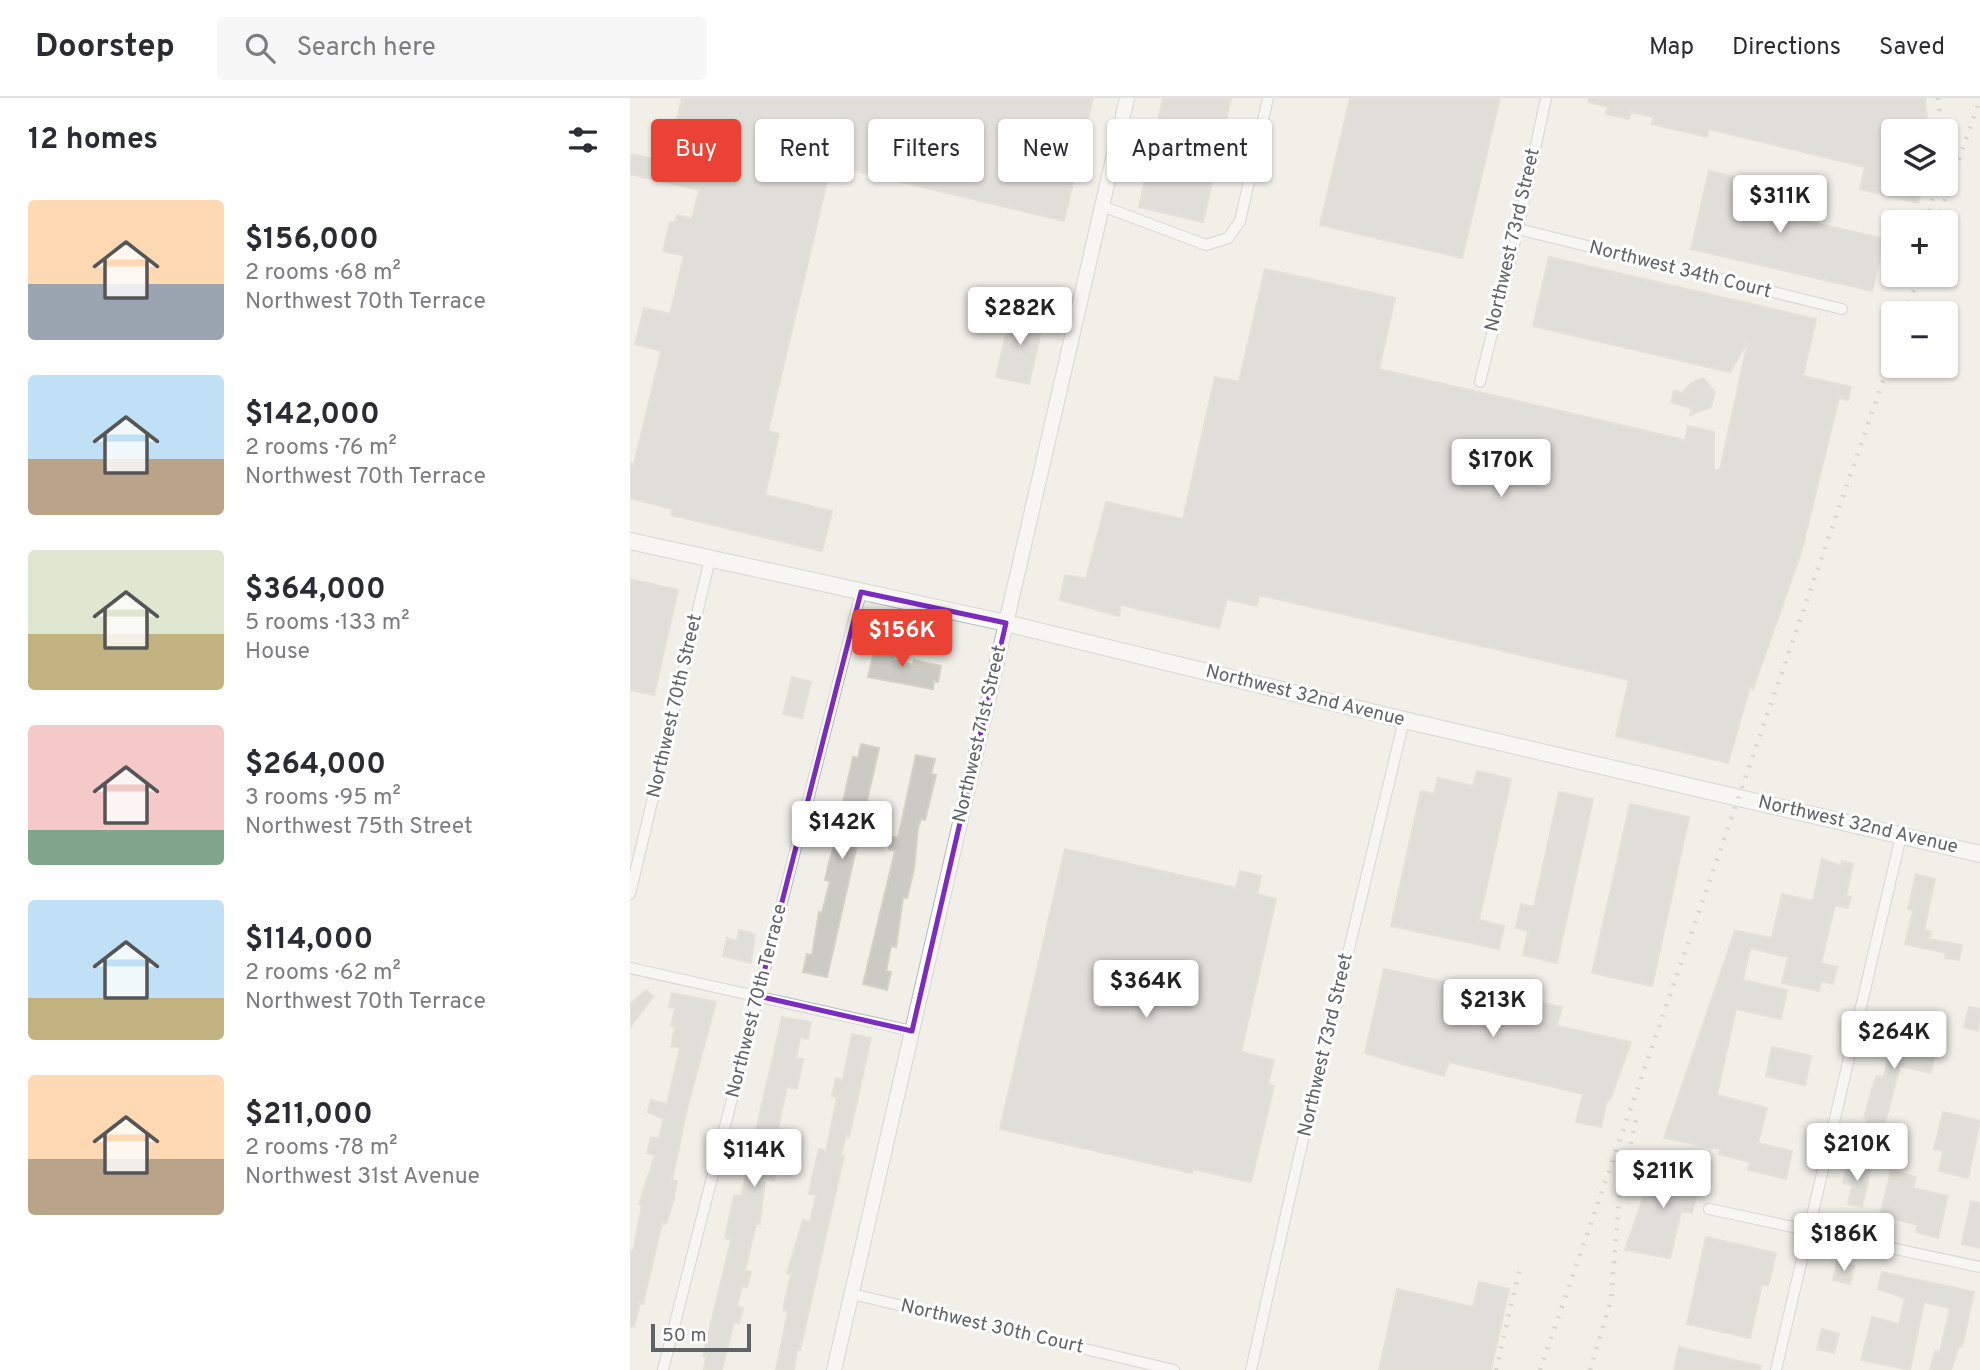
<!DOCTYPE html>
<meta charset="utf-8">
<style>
:root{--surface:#fff;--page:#f7f7f7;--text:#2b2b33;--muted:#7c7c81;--line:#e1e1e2;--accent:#ea4335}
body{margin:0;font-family:Overpass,sans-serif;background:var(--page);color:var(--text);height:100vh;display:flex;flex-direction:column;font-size:26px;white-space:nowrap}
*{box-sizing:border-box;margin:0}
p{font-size:23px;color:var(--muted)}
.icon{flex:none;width:38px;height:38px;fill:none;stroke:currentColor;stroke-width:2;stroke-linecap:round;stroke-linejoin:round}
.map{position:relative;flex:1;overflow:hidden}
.drawer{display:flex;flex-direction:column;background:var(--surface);width:630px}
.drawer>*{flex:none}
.top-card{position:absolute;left:21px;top:21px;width:665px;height:63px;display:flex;gap:14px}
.controls{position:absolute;left:1251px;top:21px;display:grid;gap:14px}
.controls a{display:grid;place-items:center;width:77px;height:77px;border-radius:7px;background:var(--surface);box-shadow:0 2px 5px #0004;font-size:35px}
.scale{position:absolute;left:21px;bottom:18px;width:100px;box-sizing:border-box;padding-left:7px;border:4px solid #5f6368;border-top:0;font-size:19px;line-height:24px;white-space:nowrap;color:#5f6368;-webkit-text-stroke:5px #fff;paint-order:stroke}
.price{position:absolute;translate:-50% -60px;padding:0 16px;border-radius:7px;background:#fff;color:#222;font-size:23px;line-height:46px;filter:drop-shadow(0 2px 4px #0008)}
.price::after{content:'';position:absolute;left:50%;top:42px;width:21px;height:16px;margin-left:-10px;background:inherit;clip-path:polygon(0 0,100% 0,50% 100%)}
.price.current{background:var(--accent);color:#fff}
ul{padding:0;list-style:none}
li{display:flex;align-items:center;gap:21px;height:175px;padding:0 28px}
li span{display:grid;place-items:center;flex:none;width:196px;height:140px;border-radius:7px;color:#555}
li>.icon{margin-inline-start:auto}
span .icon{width:84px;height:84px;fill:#fffc;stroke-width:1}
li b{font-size:30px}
h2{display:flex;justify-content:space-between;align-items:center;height:84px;padding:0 28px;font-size:30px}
.chip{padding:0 24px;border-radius:7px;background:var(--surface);box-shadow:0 2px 5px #0004;font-size:24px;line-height:63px}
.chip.current{background:var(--accent);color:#fff}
header{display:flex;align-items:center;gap:42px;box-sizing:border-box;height:98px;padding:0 35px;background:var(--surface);border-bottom:2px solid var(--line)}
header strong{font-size:33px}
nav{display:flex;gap:38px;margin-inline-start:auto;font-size:24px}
.search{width:490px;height:63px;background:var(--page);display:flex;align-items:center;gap:18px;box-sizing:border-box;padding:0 24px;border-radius:7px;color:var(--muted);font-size:26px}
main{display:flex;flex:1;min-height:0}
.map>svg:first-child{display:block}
</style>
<header>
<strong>Doorstep</strong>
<div class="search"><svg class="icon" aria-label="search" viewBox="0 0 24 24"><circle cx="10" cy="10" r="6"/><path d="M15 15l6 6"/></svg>Search here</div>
<nav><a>Map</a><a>Directions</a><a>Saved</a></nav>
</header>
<main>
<section class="drawer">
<h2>12 homes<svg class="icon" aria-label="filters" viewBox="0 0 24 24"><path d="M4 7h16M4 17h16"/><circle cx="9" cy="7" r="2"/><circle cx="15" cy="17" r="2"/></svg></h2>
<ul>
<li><span style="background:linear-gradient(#ffd9b3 60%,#9aa5b1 0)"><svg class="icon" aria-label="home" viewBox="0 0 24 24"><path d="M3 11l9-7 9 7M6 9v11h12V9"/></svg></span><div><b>$156,000</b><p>2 rooms · 68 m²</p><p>Northwest 70th Terrace</p></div></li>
<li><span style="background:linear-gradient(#bfe0f5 60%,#b9a48a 0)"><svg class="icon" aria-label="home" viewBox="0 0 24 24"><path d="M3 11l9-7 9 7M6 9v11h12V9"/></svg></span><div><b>$142,000</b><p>2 rooms · 76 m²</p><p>Northwest 70th Terrace</p></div></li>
<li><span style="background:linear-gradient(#dfe7d0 60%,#c2b280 0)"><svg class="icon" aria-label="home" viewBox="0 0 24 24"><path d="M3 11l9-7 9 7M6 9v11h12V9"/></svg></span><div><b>$364,000</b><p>5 rooms · 133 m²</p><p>House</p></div></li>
<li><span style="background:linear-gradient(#f6c9c9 75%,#7fa58c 0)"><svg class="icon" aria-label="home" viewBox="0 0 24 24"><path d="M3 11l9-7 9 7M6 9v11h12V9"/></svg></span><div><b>$264,000</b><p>3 rooms · 95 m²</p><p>Northwest 75th Street</p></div></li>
<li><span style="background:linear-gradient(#bfe0f5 70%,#c2b280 0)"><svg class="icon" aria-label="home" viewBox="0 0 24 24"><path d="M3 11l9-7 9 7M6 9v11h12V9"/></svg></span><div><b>$114,000</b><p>2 rooms · 62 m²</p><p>Northwest 70th Terrace</p></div></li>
<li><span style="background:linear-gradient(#ffd9b3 60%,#b9a48a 0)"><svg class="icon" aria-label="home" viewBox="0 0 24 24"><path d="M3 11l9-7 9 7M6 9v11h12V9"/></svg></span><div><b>$211,000</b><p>2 rooms · 78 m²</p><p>Northwest 31st Avenue</p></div></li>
</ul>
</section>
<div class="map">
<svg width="1350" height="1272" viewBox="0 0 1350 1272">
<rect width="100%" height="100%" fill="#f1efe8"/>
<g fill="#cccac5" stroke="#d6d1c6" stroke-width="2">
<path d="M52,0H463L434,123L201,67L138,333L149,336L135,397L202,413L192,453L41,417L42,411L0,400V365L4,366L31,253L5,246L14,210L40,216L54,158L33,153L40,124L45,125L47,117L62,121L69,92L0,76V65L2,56L37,64Z"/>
<path d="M533,0H601L573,124L509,109Z"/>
<path d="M720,0H870L832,160L690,127Z"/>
<path d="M959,0H1295L1298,33H1264V86H1293L1288,105L1230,91L1235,69L1079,31L1077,39L1022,26L1023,19L1001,14L999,21L976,16L978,9L959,4Z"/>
<path d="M1079,73L1160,92L1154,118L1255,141L1242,193L1061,151Z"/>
<path d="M919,159L1186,221L1173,278L1221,289L1218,302L1209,300L1171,455L1123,591L1120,589L1098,665L986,638L999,582L629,497L627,508L597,501L589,530L491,507L489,518L430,502L435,477L456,481L476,404L553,421L585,279L609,284L635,171L765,200L749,271L1055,342L1058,328L1084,334V372H1090L1118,243L1100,274L903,228Z"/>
<path d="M381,213L414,220L399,286L366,279Z"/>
<path d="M1073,280L1085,294L1081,309L1060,317L1062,311L1041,304L1044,293L1052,295L1061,285Z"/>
<path d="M0,481L48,492L24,597L0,592Z"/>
<path d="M246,545L266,550L263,562L283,567L284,562L311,568L308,584L304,583L303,591L238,579Z"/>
<path d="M162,579L181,584L172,620L153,616Z"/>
<path d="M231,646L249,650L197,879L173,874L177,856L182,857L189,814L192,815L200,783L195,782L199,764L218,705L213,704L223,659L228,660Z"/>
<path d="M286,657L305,661L301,676L306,677L295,722L291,721L288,730L284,771L277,800L273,799L266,849L261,848L256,873L261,874L257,892L233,886L265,753L259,751L262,739L268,740Z"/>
<path d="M847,673L881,681L849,822L874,828L869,851L761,828L791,693L804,696L808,680L843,688Z"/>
<path d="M929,694L963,701L927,865L893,857L898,833L886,830L891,806L904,809Z"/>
<path d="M1000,706L1059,719L1022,888L962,875Z"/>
<path d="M435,751L606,790L610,773L631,778L627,796L646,801L611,954L644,962L638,986L644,988L621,1084L563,1071L562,1075L370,1031Z"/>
<path d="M1192,761L1211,768L1212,763L1223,766L1216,798L1221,799L1218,810L1205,807L1191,865L1207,869L1203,886L1191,883L1189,893L1152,885L1158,859L1120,850L1113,882L1157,892L1151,921L1106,911L1087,997L1137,1010L1128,1045L1162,1053L1156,1081L1118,1072L1120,1064L1089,1056L1090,1051L1034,1040L1105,833L1142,840L1152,796L1183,803Z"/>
<path d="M1286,776L1305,781L1294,832L1301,834L1299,841L1332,847L1329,862L1315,860L1316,855L1275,846L1283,813L1278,811Z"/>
<path d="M109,832L125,836L121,865L93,858L97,840L107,843Z"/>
<path d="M754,871L932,909L927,928L1001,944L980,1002H977L971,1029L946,1024L953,996L819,964L814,978L735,955Z"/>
<path d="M16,892L23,899L0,929V906Z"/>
<path d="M42,895L86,904L57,1011L42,1082L47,1083L44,1101L36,1126L32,1125L13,1206L10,1205L4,1229L0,1228V1152L3,1153L4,1149L12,1107L9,1106L25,1057L17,1055L21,1039L29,1041L33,1021L18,1014L21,1002L37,1006L50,950L41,948L45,929L41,928L45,910L39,909Z"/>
<path d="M1339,909L1350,911L1348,933L1334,929Z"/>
<path d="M1259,916L1280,921L1274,949L1305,956L1301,975L1270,968L1253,1032L1236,1028L1237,1021L1234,1020L1244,984L1247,978L1254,979L1262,941L1256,940Z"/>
<path d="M152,919L181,924L178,941L170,939L166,960L173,961L167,991L157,989L148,1031L155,1032L152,1047L144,1045L140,1066L148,1068L144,1083L135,1081L130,1126H126L115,1173L121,1174L117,1189L112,1188L107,1208L113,1210L109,1225L104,1224L92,1272H80L74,1271L76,1259L73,1258L101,1142L95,1140L104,1097L111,1098Z"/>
<path d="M1302,927L1315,930L1311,946L1299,943Z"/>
<path d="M222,936L241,940L219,1039L216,1038L211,1057L214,1058L170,1252H167L164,1272H146L158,1213L153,1212L161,1176L157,1175L173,1122L180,1124L186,1097L179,1096L182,1080L189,1051L196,1053L207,1000L202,998L206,980L213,982Z"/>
<path d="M1142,949L1181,958L1175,987L1136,978Z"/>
<path d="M1313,1014L1350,1023L1338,1080L1309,1073L1313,1053L1304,1051Z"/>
<path d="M1217,1065L1241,1070L1232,1109L1218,1106L1222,1087L1213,1085Z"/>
<path d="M1025,1066L1071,1074L1062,1115L1051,1113L1040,1160L995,1152Z"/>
<path d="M1261,1073L1286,1079L1283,1090L1318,1098L1308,1140L1286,1134L1288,1127L1250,1117Z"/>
<path d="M1341,1103L1350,1105V1150L1332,1146Z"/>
<path d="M1076,1139L1146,1155L1138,1188L1132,1186L1120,1240L1057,1226Z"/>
<path d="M1207,1164L1224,1168L1220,1186L1203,1182Z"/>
<path d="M1252,1174L1344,1194L1332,1249L1329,1248L1321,1272H1300L1305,1253L1310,1254L1320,1210L1294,1204L1280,1272L1231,1262L1242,1219L1269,1226L1275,1200L1248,1191Z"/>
<path d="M849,1184L879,1191L861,1272H749L767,1191L843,1209Z"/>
<path d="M1192,1231L1209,1236L1204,1255L1187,1251Z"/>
<path d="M1049,1249L1131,1268L1130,1272H1044Z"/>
</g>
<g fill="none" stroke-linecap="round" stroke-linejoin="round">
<g stroke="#b5b8bc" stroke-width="12">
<g id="minor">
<path d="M472,108L576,147L598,140L610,123L638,0"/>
<path d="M888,131L1212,211"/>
<path d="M850,284L888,131L916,0"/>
<path d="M0,796L80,461"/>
<path d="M0,870L282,933"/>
<path d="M1079,1111L1350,1169"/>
<path d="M222,1196L544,1272"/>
<path d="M33,1272L231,494"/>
<path d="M621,1272L668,1063L774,622"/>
<path d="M1146,1272L1271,738"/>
</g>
</g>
<g stroke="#b5b8bc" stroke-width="16">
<path id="tertiary" d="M204,1272L497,0"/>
</g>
<g stroke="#b6babf" stroke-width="18">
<path id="secondary" d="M0,443L376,525L774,622L1350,756"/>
</g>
<use href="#minor" stroke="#fff" stroke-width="10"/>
<use href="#tertiary" stroke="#fff" stroke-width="14"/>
<use href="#secondary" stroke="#fff" stroke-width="16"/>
<g stroke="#b6b7b8" stroke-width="4.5" stroke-dasharray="2 9" stroke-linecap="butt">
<path d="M1308,0L1311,33"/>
<path d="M1297,124L1306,86"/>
<path d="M1307,124L1350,1"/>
<path d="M1276,215L1289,177"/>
<path d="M866,1272L889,1173"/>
<path d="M910,1272L1264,251"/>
<path d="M960,1272L981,1202L989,1101L1006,1022"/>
</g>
</g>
<path d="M0 0H1350V1272H0ZM231,494L376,525L282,933L128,898Z" fill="#f1efe8" fill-opacity=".55" fill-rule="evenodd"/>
<path fill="none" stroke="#7b2cbf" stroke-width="5" stroke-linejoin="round" d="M231,494L376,525L282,933L128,898Z"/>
<g text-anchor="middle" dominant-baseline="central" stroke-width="6" stroke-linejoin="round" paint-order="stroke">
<g font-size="19" fill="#5f6368" stroke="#fff">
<text transform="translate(883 142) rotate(-77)">Northwest 73rd Street</text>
<text transform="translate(1050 172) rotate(14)">Northwest 34th Court</text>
<text transform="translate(675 598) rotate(14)">Northwest 32nd Avenue</text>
<text transform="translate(45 608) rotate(-77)">Northwest 70th Street</text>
<text transform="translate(350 636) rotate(-77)">Northwest 71st Street</text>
<text transform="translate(1228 727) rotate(13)">Northwest 32nd Avenue</text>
<text transform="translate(127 903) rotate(-76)">Northwest 70th Terrace</text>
<text transform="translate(696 947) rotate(-77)">Northwest 73rd Street</text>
<text transform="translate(362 1229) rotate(13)">Northwest 30th Court</text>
</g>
</g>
</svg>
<div class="controls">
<a><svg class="icon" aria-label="layers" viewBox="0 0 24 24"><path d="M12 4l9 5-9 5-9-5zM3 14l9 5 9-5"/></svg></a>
<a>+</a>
<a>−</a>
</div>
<div class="scale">50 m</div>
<b class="price" style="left:1150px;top:137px">$311K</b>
<b class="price" style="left:390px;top:249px">$282K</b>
<b class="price" style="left:871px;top:401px">$170K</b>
<b class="price current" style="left:272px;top:571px">$156K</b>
<b class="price" style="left:212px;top:763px">$142K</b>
<b class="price" style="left:516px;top:922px">$364K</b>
<b class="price" style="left:863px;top:941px">$213K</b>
<b class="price" style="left:1264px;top:973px">$264K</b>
<b class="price" style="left:1227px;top:1085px">$210K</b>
<b class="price" style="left:124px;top:1091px">$114K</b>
<b class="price" style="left:1033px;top:1112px">$211K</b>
<b class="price" style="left:1214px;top:1175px">$186K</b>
<div class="top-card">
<a class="chip current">Buy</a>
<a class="chip">Rent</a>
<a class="chip">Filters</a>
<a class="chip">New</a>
<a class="chip">Apartment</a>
</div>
</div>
</main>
